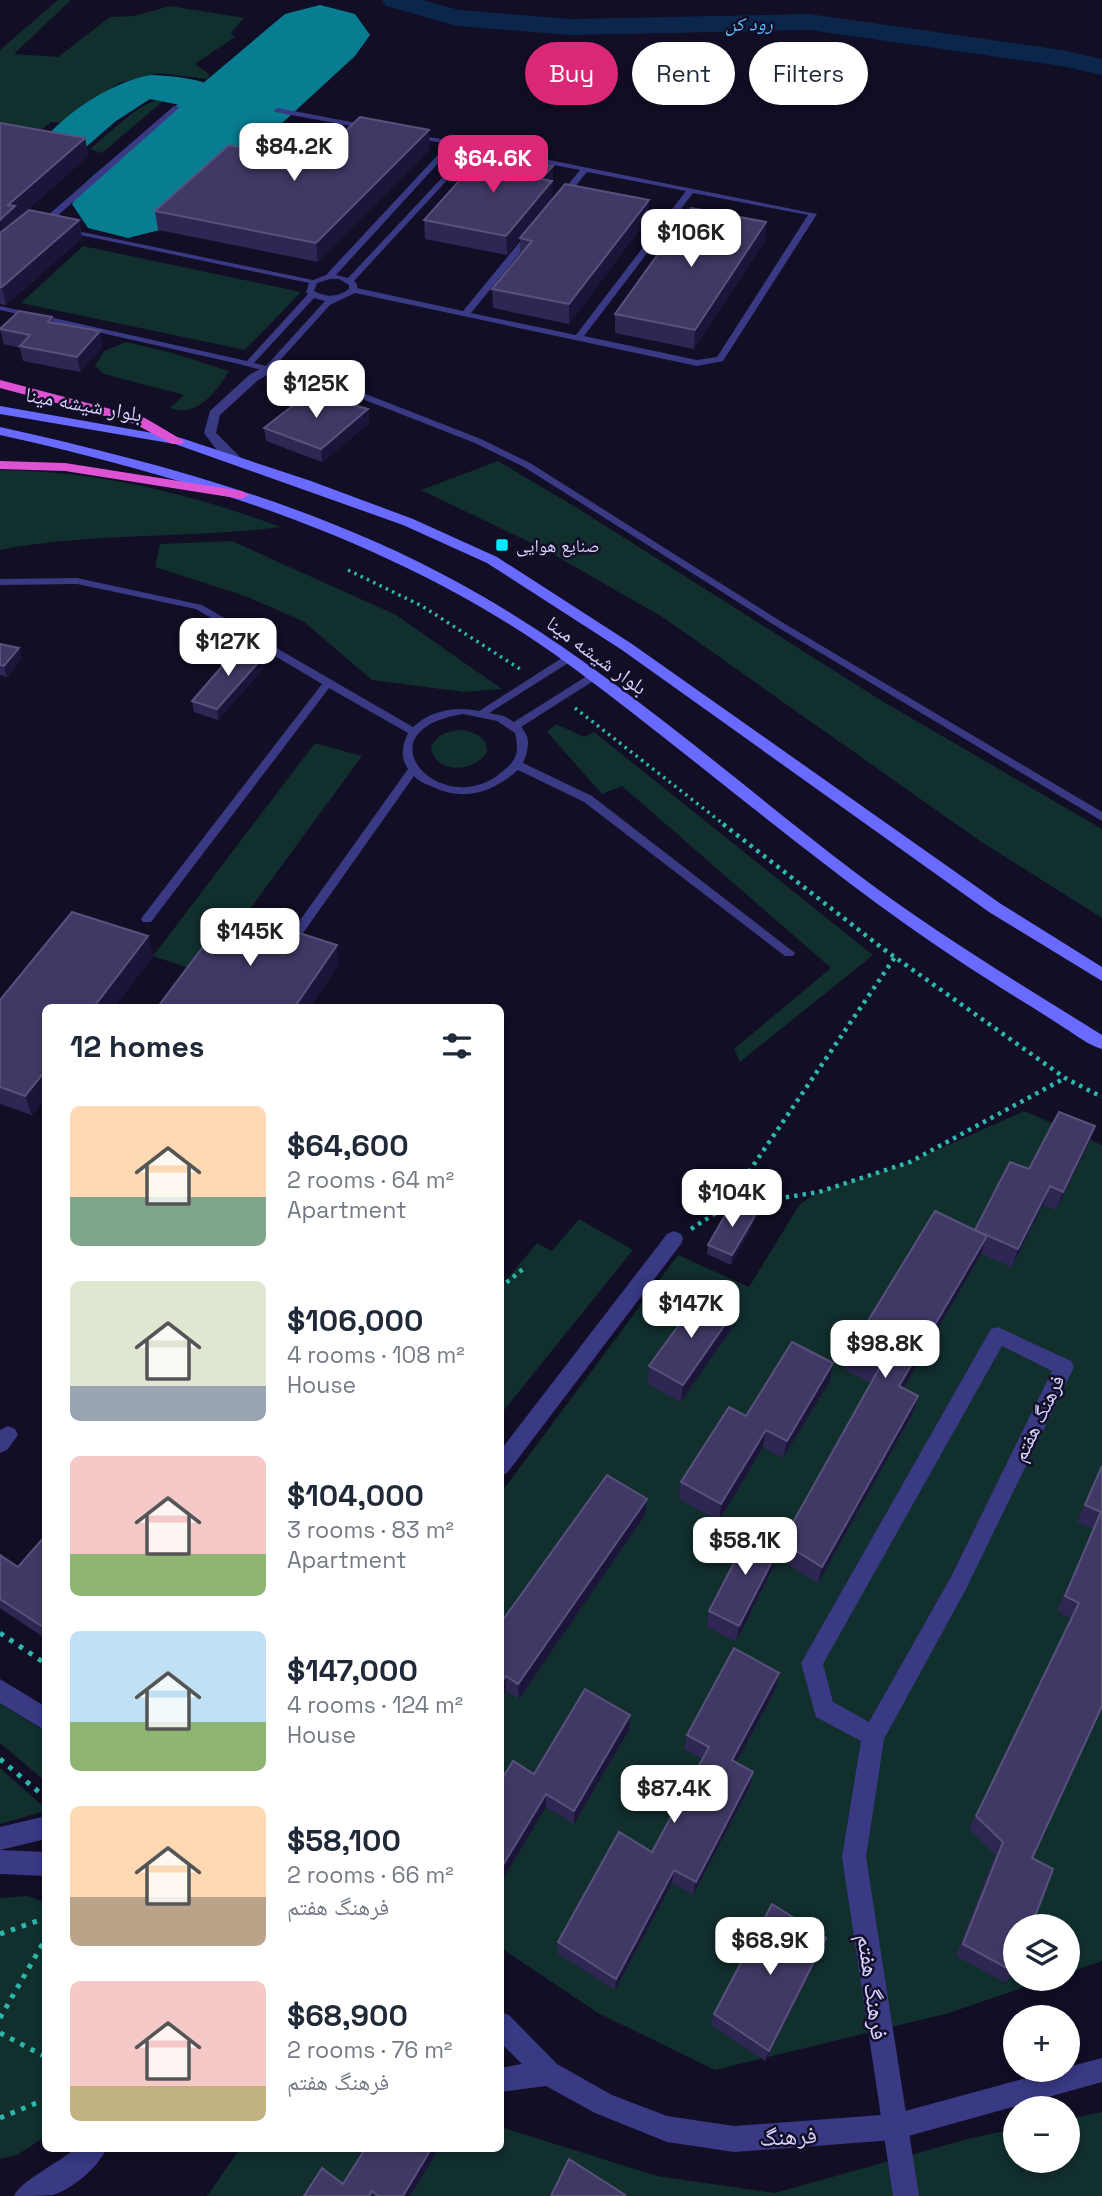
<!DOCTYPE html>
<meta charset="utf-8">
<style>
:root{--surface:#fff;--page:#f6f6f7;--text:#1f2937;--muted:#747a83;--accent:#db2777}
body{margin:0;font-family:"Space Grotesk","Noto Naskh Arabic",sans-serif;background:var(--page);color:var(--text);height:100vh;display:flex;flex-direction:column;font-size:26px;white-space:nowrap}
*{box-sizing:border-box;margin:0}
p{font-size:23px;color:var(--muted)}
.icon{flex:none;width:38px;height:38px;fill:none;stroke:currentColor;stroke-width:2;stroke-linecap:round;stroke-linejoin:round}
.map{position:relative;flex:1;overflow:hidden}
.details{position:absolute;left:42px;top:1004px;width:462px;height:1148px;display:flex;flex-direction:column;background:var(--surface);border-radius:10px;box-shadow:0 4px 10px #0003}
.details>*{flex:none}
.top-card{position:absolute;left:525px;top:42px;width:471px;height:63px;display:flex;gap:14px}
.controls{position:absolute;left:1003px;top:1914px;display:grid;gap:14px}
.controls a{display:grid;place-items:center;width:77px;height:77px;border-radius:50%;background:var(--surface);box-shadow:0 4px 10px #0003;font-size:35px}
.price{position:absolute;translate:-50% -60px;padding:0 16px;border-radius:14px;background:#fff;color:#222;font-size:23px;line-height:46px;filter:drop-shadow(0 2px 4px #0008)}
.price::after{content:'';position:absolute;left:50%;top:42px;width:21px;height:16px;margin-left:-10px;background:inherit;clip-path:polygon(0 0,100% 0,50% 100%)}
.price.current{background:var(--accent);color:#fff}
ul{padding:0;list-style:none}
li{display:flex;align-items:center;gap:21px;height:175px;padding:0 28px}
li span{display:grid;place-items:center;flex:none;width:196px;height:140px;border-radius:10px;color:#555}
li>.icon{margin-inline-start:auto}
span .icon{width:84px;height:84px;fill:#fffc;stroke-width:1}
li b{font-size:30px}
h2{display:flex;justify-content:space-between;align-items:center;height:84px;padding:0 28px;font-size:30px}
.tag{padding:0 24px;border-radius:32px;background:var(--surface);box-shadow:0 4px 10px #0003;font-size:24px;line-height:63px}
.tag.current{background:var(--accent);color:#fff}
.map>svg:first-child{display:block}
</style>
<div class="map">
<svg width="1102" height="2196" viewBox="0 0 1102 2196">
<rect width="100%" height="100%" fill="#110e25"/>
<g fill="#112f2d">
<path d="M58,0H71L14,54L58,57L110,17L134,16L170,6L244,18L231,33L235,37L195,64L209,74L208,79L158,73L119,83L65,123L51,122L40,131L0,127V50Z"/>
<path d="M169,96L102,153L90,149C114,130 138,102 169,96Z"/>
<path d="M83,246L301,292L245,350L21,303Z"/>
<path d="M126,342L169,352L229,371C216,392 197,418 170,408L184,395L104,374L95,366L104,351Z"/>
<path d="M498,461L577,508L882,701L1102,829V918L980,841L664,618L544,549L421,490Z"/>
<path d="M0,470C100,471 187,493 281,527C188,539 92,532 0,550Z"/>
<path d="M232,541L396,615L502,689L464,692L372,680L303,621L245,596L155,567L160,544Z"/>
<path d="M556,724L584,737L594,732L873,955L740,1062L734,1049L831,968L622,786L602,794L547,732Z"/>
<path d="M463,730C476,733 487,737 487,752C475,772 437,775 431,749C435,734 449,731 463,730Z"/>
<path d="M315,743L362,756L203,973L153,956Z"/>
<path d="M1024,1111L1102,1145V1961L1068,1973V1927H1015V1979H1048L949,2013L715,2070L598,2013L501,1948L500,1494L678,1255L749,1287L800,1204L819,1192L910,1162Z"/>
<path d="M579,1219L633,1250L501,1414V1287L537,1243L552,1251Z"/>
<path d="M0,1703L45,1731V1781L0,1743Z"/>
<path d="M0,1768L45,1808V1811L0,1824Z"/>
<path d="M27,1896L45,1902V2137L17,2155L0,2159V1898Z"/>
<path d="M1102,2112V2196H207L240,2149H500L501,2127L657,2176L775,2193L971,2138L1015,2129V2161H1068V2119Z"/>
</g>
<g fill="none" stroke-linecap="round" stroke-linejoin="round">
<path fill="#0c264b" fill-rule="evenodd" d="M382,0H423L459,10L571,19L809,14L1062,50L1102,59V75L1062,66L809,30L571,35L457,26L386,6Z"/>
<path fill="#087c91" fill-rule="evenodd" d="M151,75C184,76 227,82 247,110L245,120L239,129L224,133L209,129L203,120L205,112L200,109L150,99L116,121L72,159L57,163L42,159L36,150C59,116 110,82 151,75Z"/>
<path fill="#087c91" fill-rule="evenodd" d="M320,5L355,14L370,35L355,56L168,228L128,238L88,228L72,204L88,180L285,14Z"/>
<g stroke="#2db8ab" stroke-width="3.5" stroke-dasharray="2.5 4.5" stroke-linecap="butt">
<path d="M348,570L422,606L520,669"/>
<path d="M575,708L726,826"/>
</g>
<g stroke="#2db8ab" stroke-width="4.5" stroke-dasharray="3.5 5" stroke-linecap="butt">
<path d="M723,824L882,948L1065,1078L1102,1097"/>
<path d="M725,1207L895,957"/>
<path d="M691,1229L725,1207L819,1192L910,1162L1065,1078"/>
<path d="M500,1288L523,1269"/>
</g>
<g stroke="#2db8ab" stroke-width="5" stroke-dasharray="4.5 7" stroke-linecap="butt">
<path d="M0,1633L46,1664"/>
<path d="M0,1759L46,1798"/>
<path d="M0,1934L46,1918"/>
<path d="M0,2018L46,1938"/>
<path d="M0,2033L46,2057"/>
<path d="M0,2118L46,2099"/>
</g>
<g fill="#393984" fill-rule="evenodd">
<path d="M174,106L180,107L46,226H40V222Z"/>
<path d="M278,108L367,125L371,127L367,129L275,112L274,110Z"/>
<path d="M413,134L474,145L817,214L723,361L697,366L355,293L330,305L273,368L358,391L481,439L530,463L785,624L1102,812V821L779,628L524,467L475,443L352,395L239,364L0,310V306L247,361L308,294L306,292L309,283L66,232L62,230L63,228L313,280L326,275L448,144L413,138ZM454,146L469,149L348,278L336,275ZM475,150L580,170L558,197L562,199H565L587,172L686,191L576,335L471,313L533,237L534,235L530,233H527L463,311L357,288V284L354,281ZM693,193L808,215L717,357L697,360L584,336ZM330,279H339L349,285V289C338,297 327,298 314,291L317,283ZM314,298L325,301L266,366L254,363Z"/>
<path d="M77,578L202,605L413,727C431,710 456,706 479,711L565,656H573V660L489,713L504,716L514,722L590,674H598V678L521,727C532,738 528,751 523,763L592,796L795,953L793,956H785L584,802L518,770C493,792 465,802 433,787C426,784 419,782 414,776L301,936H293L291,933L293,930L408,769C400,757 402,746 408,733L329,688L151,922H143L141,919L143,916L322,684L196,609L77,584L0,585V579ZM463,714L497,721L515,733C519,751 518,759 503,771C443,824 356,731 463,714Z"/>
</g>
<g fill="#393984" fill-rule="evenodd">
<path d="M268,365L272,366V372L257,381L220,415L216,433L246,463L245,466C228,468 213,445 204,433L210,411L249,375Z"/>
<path d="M674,1231L681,1234L683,1239L681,1244L507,1473L500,1476V1451L667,1234Z"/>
<path d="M998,1327L1071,1361L1074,1367L965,1591L884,1739L866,1857L919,2196H893L842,1857L861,1741L816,1717L801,1663L991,1329ZM1002,1346L1052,1371L951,1577L869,1722L833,1702L823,1664Z"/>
<path d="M8,1426L15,1429L18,1435L7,1450L0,1453V1430Z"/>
</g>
<g fill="#393984" fill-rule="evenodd">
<path d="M0,1679L46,1707V1731L0,1703Z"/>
<path d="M46,1816V1839L0,1850L46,1852V1876L0,1874V1827Z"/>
<path d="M500,2012L509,2015L557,2064L612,2095L667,2116L734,2126L894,2114L1056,2070H1068V2067L1102,2058V2082L894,2140L734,2152L667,2142L595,2113L546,2086L500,2092V2068L522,2064L500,2042Z"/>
<path d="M74,2149H106C98,2168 72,2189 53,2195C42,2196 26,2196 14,2196C20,2181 59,2163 74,2149Z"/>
</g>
<g fill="#696aff" fill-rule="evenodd">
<path d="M0,406L181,438L311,481L413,519L497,557L632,644L1001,904L1102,967V981L989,912L622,650L487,563L403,525L175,444L0,414Z"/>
<path d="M0,427C157,462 317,505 459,583C603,662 726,774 856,873C935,933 1019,983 1102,1035V1049C1088,1045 1076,1035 1063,1027C1042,1013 1020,1000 998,986C847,892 715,773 572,667C404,543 202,480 0,435Z"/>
</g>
<g fill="#de53d4" fill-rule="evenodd">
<path d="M0,380L145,418L184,441L182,444H172L135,424L0,388Z"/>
<path d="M0,461L65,463L242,491L249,495L242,499L65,471L0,469Z"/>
</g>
</g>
<g fill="#2f2753">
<path d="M0,123L85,138L88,156L18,218V219L79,220L82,238L6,305L0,304Z"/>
<path d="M430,149L318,262L158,230L155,211L313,162Z"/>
<path d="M553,166L552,199L648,218L569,324L493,308L492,289L520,255V239L507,255L425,239L424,220Z"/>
<path d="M766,222L765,241L694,349L615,333V314Z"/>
<path d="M52,317L54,323L103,346L80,372L23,361L20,348L4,344L0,329Z"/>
<path d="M368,409L369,423L322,462L266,441L264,428Z"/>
<path d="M0,644L19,648L22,658L7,677L0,675Z"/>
<path d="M265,667L218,720L194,712L192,701Z"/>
<path d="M148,936L153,956L32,1115L0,1104V1000Z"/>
<path d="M1095,1126L1088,1145L1056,1210L1043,1205L1012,1267L981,1254L903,1388L913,1413L818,1583L778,1558L736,1642L707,1627L709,1611L782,1542L871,1383L845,1370L849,1352L975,1230L1029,1169Z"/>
<path d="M754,1223L731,1265L707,1254L708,1245Z"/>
<path d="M733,1313L730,1331L681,1402L648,1384L649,1366Z"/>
<path d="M830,1381L783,1458L763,1447L719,1521L679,1499L681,1482L746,1416Z"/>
<path d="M1102,1465V1706L1032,1858L1014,1972L1006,1983L956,1956L995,1855L969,1829L1071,1618L1057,1611L1093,1529L1077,1522Z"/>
<path d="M647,1499L645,1515L519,1699L506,1691L500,1699V1624Z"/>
<path d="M46,1535V1639L0,1608V1555L18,1567Z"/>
<path d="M779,1673L776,1688L736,1762L753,1772L750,1786L693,1895L672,1883L615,1990L558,1954V1942L652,1852L702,1759L684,1749L687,1735Z"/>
<path d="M630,1715L629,1730L574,1824L546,1807L534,1774Z"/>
<path d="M822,1950L765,2061L711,2025L714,2014Z"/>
</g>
<g fill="#1b1539">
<path d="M429,130L430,149L318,262L316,243Z"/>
<path d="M85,138L88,156L18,218L19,224L0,241V220L8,205Z"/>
<path d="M553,166L552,200L507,255L506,236L541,179Z"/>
<path d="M649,200L648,218L569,324V304Z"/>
<path d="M79,220L82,238L6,305L2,287Z"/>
<path d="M766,222L765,241L694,349L695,330Z"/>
<path d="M100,331L103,346L80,372L77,357Z"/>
<path d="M368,409L369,423L322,462L321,449Z"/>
<path d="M19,648L22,658L7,677L4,666Z"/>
<path d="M264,656L265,667L218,720L217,709Z"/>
<path d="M148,936L153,956L114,1008H93Z"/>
<path d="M337,945L339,965L310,1008H294Z"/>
<path d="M46,1070V1097L32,1115L25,1096Z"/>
<path d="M1095,1126L1088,1145L1056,1210L1063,1192Z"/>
<path d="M1050,1186L1043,1205L1012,1267L1018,1249Z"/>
<path d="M756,1214L754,1223L731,1265L732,1255Z"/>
<path d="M987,1236L981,1254L894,1404L899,1386Z"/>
<path d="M733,1313L730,1331L681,1402L683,1385Z"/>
<path d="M833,1363L830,1381L783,1458L787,1441Z"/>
<path d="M918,1396L913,1413L818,1583L822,1567Z"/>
<path d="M766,1430L763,1447L719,1521L721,1504Z"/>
<path d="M647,1499L645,1515L519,1699L518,1684Z"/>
<path d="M782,1542L778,1558L736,1642L739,1626Z"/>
<path d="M779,1673L776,1688L730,1774L732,1760Z"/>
<path d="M506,1676V1691L500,1699V1683Z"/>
<path d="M630,1715L629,1730L574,1824V1811Z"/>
<path d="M753,1772L750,1786L693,1895L696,1882Z"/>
<path d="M546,1794V1807L500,1884V1870Z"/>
<path d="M674,1870L672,1883L615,1990L616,1979Z"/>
<path d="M826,1938L822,1950L765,2061L769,2051Z"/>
<path d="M431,2149H439L410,2196H403Z"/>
</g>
<g fill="#413965" stroke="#58517e" stroke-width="2">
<path d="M360,117L429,130L316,243L155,211L229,145L313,162Z"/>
<path d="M0,123L85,138L8,205L15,206L0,220Z"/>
<path d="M484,153L553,166L541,179L552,181L506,236L424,220Z"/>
<path d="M565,184L649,200L569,304L492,289L532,241L520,238Z"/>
<path d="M691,208L766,222L695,330L615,314Z"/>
<path d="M29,210L79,220L2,287H0V233Z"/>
<path d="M19,311L52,317L48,322L100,331L77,357L20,346L30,335L0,329Z"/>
<path d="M309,393L368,409L321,449L264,428Z"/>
<path d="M0,644L19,648L4,666L0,665Z"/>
<path d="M238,648L264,656L217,709L192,701Z"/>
<path d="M230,911L337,945L294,1008H157Z"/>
<path d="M72,912L148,936L93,1008H46V1070L25,1096L0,1087V1000Z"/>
<path d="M1059,1112L1095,1126L1063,1192L1050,1186L1018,1249L975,1230L1010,1162L1029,1169Z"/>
<path d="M732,1203L756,1214L732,1255L708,1245Z"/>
<path d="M935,1211L987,1236L899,1386L918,1396L822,1567L782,1542L880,1367L849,1352Z"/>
<path d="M700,1296L733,1313L683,1385L649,1366Z"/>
<path d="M792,1342L833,1363L787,1441L766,1430L721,1504L681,1482L729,1407L746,1416Z"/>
<path d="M1102,1466V1706L1032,1858L1053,1869L1031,1927H1015V1968L1014,1972L963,1944L1003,1842L976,1816L1079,1603L1065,1596L1101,1512L1085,1505Z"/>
<path d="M607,1475L647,1499L518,1684L506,1676L500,1683V1624Z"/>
<path d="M752,1528L782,1542L739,1626L709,1611Z"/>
<path d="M46,1535V1629L0,1599V1555L18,1567Z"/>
<path d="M734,1648L779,1673L732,1760L753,1772L696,1882L674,1870L616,1979L558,1942L619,1832L652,1852L709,1747L687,1735Z"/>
<path d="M585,1689L630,1715L574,1811L546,1794L500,1870V1782L513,1761L534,1774Z"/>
<path d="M772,1904L826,1938L769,2051L714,2014Z"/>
<path d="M365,2149H431L403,2196H378L372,2191L369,2196H304L322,2168L343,2184Z"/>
<path d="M569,2159L625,2195L624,2196H551Z"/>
</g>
<rect fill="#00ebfd" stroke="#110e25" stroke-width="2.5" x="495" y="538" width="14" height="14" rx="3.5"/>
<g text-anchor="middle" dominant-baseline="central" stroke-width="5" stroke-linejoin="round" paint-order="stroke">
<g font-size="18" fill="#d6d2ff" stroke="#110e25" text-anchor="start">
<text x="516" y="545">صنایع هوایی</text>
</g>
<g font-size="19" font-style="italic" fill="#60baff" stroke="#110e25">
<text transform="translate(749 24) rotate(-1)">رود کن</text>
</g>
<g font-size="21" fill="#d6d2ff" stroke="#110e25">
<text transform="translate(84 404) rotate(10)">بلوار شیشه مینا</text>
<text transform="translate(597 655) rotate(36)">بلوار شیشه مینا</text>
<text transform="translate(1038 1418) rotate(-64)">فرهنگ هفتم</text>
</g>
<g font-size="24" fill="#d6d2ff" stroke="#110e25">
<text transform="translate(873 1987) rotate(82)">فرهنگ هفتم</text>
<text transform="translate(788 2136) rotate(-3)">فرهنگ</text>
</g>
</g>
</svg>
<div class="controls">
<a><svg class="icon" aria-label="layers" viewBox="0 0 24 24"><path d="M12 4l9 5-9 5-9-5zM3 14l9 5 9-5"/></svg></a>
<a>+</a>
<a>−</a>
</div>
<b class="price" style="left:294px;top:183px">$84.2K</b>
<b class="price current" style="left:493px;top:195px">$64.6K</b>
<b class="price" style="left:691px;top:269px">$106K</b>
<b class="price" style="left:316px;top:420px">$125K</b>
<b class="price" style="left:228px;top:678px">$127K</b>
<b class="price" style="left:250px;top:968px">$145K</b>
<b class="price" style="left:732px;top:1229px">$104K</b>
<b class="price" style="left:691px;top:1340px">$147K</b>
<b class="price" style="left:885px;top:1380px">$98.8K</b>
<b class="price" style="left:745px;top:1577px">$58.1K</b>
<b class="price" style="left:674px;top:1825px">$87.4K</b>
<b class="price" style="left:770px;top:1977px">$68.9K</b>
<div class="top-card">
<a class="tag current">Buy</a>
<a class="tag">Rent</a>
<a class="tag">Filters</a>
</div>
<section class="details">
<h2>12 homes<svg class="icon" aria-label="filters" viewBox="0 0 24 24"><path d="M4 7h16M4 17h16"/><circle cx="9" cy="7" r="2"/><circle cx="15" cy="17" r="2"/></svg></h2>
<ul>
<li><span style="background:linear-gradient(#ffd9b3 65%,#7fa58c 0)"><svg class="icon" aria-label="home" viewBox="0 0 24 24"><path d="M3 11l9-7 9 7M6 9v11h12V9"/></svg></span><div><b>$64,600</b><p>2 rooms · 64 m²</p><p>Apartment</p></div></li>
<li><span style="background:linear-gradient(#dfe7d0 75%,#9aa5b1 0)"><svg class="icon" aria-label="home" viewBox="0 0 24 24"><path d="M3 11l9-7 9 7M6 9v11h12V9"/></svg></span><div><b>$106,000</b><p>4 rooms · 108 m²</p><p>House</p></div></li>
<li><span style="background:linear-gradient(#f6c9c9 70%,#8fb573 0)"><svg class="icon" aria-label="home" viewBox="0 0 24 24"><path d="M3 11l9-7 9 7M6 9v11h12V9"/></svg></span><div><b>$104,000</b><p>3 rooms · 83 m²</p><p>Apartment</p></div></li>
<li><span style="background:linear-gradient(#bfe0f5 65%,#8fb573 0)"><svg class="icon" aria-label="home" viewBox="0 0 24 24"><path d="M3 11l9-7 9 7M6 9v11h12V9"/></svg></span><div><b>$147,000</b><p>4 rooms · 124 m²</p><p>House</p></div></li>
<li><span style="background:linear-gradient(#ffd9b3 65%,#b9a48a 0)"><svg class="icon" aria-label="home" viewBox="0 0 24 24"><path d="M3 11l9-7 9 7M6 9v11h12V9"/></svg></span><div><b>$58,100</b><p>2 rooms · 66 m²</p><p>فرهنگ هفتم</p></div></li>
<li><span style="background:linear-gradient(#f6c9c9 75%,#c2b280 0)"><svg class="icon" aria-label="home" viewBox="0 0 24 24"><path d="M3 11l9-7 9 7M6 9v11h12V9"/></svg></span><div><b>$68,900</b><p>2 rooms · 76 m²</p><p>فرهنگ هفتم</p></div></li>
</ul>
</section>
</div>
